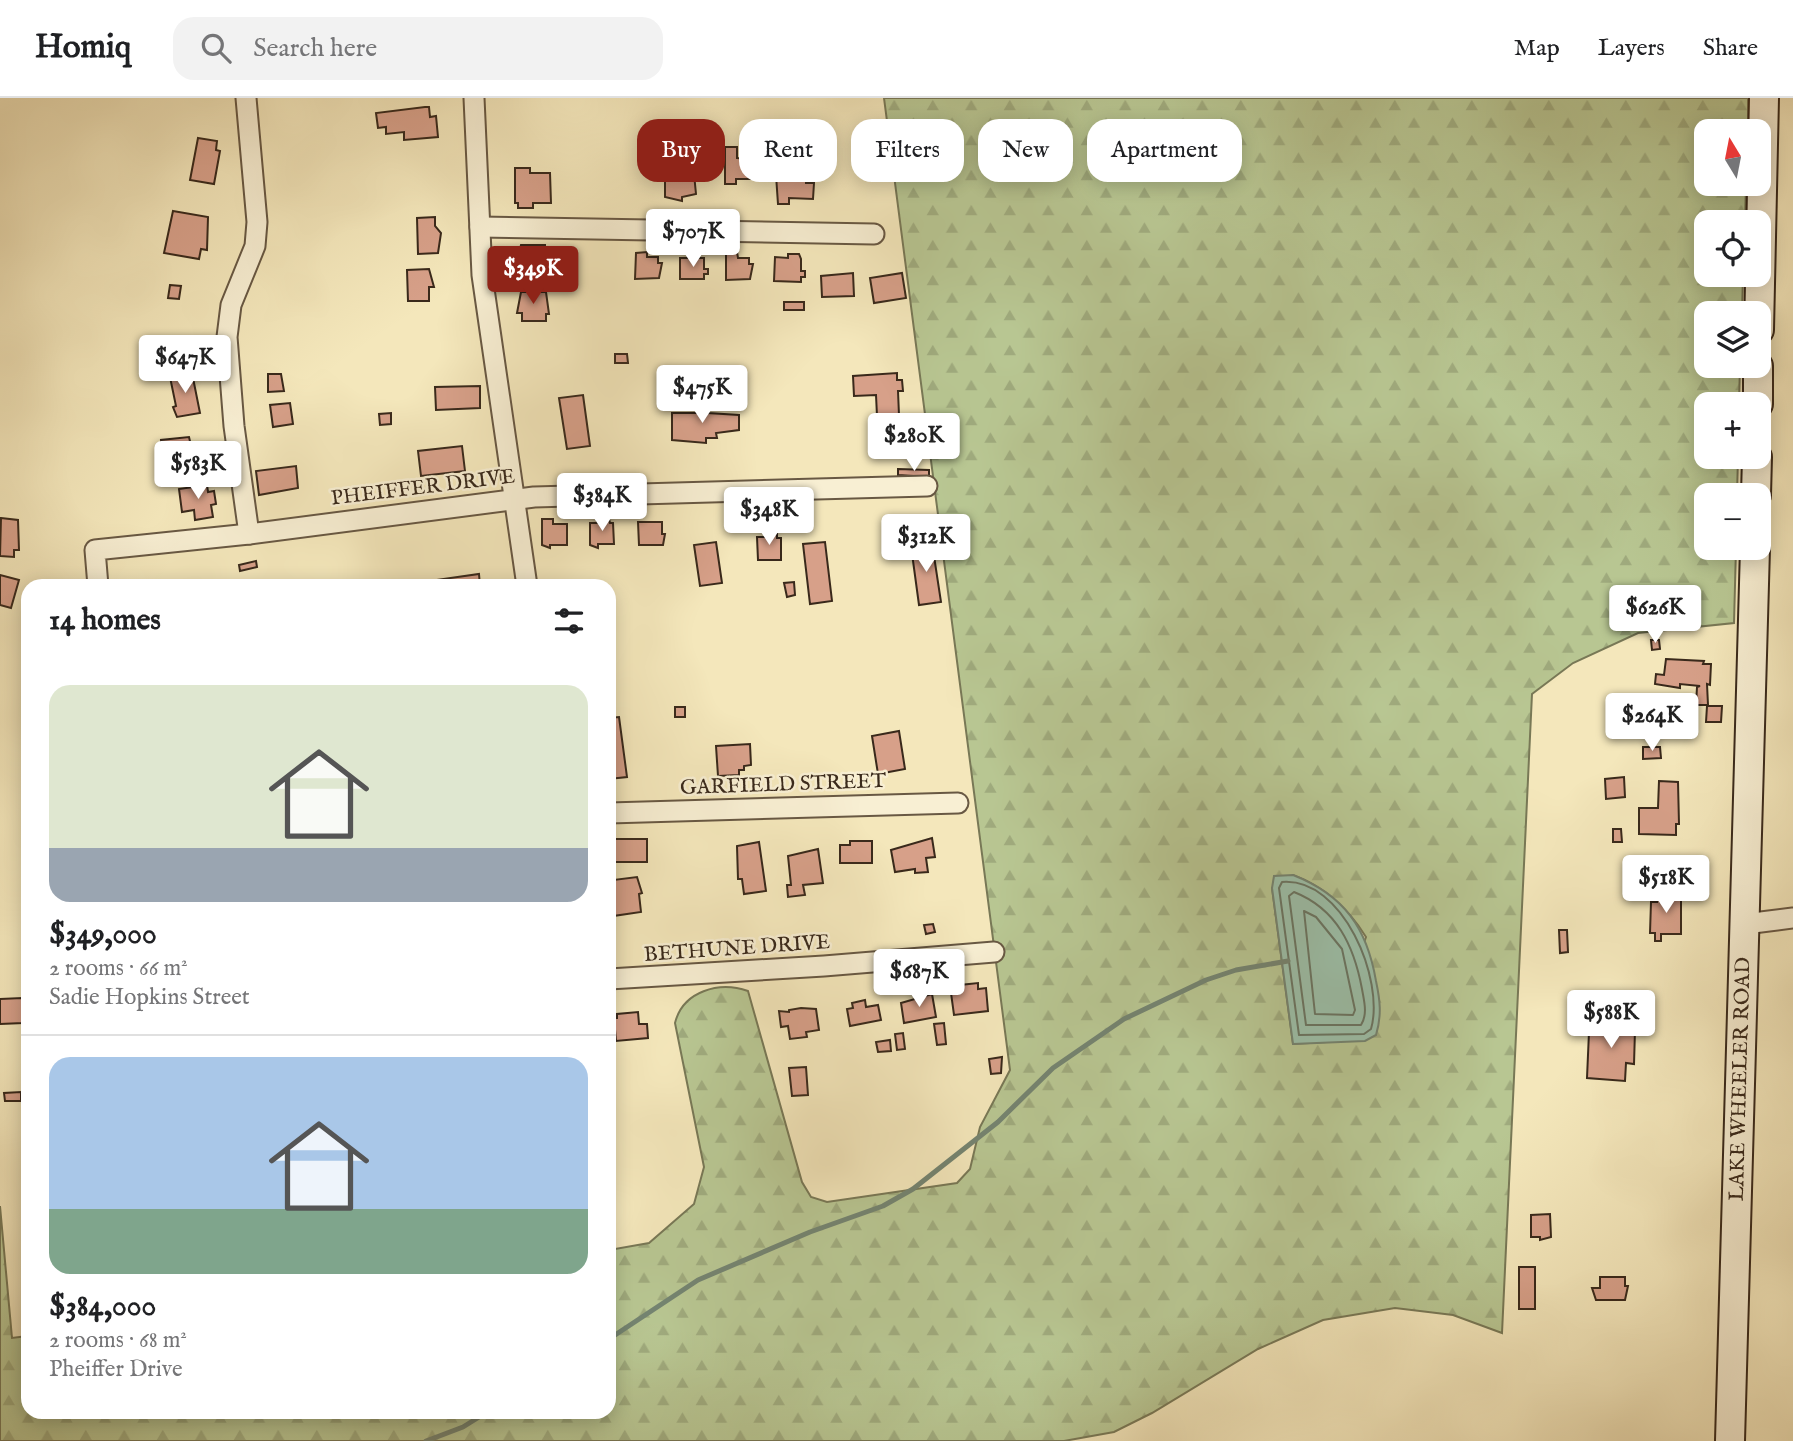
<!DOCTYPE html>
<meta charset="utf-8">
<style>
:root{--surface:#fff;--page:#f2f2f2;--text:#202124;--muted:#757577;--line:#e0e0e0;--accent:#8f2418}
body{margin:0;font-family:"IM FELL English",serif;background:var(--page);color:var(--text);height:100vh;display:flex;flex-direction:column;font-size:26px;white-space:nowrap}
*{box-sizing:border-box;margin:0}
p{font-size:23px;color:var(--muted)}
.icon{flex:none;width:38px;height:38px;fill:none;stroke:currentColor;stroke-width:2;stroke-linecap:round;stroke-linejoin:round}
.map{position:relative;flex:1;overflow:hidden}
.details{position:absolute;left:21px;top:481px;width:595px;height:840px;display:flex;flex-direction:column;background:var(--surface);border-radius:21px;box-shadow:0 4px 18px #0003}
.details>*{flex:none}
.hud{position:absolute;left:637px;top:21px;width:665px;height:63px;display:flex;gap:14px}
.needle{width:46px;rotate:350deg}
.fabs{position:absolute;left:1694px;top:21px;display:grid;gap:14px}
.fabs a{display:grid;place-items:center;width:77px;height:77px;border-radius:14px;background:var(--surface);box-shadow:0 4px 18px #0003;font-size:35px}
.price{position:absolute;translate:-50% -60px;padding:0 16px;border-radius:7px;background:#fff;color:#222;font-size:23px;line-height:46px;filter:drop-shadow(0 2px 4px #0008)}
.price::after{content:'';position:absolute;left:50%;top:42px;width:21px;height:16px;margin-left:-10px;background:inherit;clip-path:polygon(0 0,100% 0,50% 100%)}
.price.active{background:var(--accent);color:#fff}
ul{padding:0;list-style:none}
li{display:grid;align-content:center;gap:14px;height:371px;padding:0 28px}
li+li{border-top:2px solid var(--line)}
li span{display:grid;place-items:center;height:217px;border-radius:21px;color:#555}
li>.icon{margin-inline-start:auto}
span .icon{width:126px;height:126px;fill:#fffc;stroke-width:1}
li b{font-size:30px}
h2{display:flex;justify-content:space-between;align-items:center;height:84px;padding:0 28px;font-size:30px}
.chip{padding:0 24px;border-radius:21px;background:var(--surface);box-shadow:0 4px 18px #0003;font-size:24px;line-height:63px}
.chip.active{background:var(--accent);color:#fff}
header{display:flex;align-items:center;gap:42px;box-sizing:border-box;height:98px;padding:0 35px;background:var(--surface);border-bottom:2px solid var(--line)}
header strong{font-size:33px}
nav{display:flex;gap:38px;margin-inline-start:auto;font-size:24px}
.search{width:490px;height:63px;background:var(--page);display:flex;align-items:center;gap:18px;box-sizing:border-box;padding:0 24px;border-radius:21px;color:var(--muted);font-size:26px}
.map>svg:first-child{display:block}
</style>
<header>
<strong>Homiq</strong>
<div class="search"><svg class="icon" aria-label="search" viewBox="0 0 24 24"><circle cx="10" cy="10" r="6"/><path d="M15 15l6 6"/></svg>Search here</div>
<nav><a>Map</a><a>Layers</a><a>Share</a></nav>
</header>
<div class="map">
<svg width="1793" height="1343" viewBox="0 0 1793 1343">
<defs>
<pattern id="forest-firs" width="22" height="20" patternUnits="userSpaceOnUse" patternTransform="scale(1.75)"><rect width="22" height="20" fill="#b8c692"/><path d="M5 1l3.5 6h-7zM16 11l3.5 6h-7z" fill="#9faa7d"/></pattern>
</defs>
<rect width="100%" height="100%" fill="#f4e7bb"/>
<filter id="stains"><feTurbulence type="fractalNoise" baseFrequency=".00286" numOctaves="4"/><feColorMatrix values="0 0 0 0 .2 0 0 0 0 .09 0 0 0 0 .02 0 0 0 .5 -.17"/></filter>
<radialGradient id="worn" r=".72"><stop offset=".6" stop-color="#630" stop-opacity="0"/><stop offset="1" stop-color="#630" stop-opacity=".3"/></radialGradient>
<path fill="url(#forest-firs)" stroke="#787856" stroke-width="2" fill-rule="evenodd" d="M884,0H1748V33H1706V86H1746L1745,124H1706V177H1743L1742,215H1706V268H1740L1739,306H1706V359H1738L1737,397H1706V450H1736L1734,525L1638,535L1573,565L1532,596L1502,1235L1453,1217L1395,1210L1323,1222L1258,1251L1152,1315L1114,1334L1064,1343H0V1108L12,1240L28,1238V1314H609V1152L649,1145L694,1106L704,1069L675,925C683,893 719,883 748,893L802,1084L811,1099L827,1104L957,1085L970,1071L980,1029L1010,972ZM1293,777C1325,789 1348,810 1366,839L1326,944L1293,946L1272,790Z"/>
<path fill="#9cc1ab" stroke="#748471" stroke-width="2" d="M1293,777C1344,797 1367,830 1376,883C1380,902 1382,917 1376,937L1365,943L1293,946L1272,790L1274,778Z"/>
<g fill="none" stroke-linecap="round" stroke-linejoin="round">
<g stroke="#6a7563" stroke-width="2">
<path d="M1282,784C1343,779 1385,882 1371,931L1364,936L1299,937L1279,790Z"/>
<path d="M1294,794C1337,811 1354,848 1362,891C1364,903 1368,916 1361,927H1306L1289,798Z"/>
<path d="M1304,813L1316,819L1342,851L1355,912L1353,917L1315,916Z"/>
</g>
<g stroke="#748471" stroke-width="5">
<path d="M609,1241L698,1182L810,1134L883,1108L913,1091L998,1024L1053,970L1124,921L1206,882L1236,872L1288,863"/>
<path d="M426,1343L463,1329L487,1314"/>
</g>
</g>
<g fill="#d7a089" stroke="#39291b" stroke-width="2">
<path d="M425,9H429L430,19L436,18L438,39L404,42V34L386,36V29L378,30L376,15Z"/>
<path d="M198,40L217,43L216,52L220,53L214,86L190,82Z"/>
<path d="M725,49H737V60L757,61V81H736V86H725Z"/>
<path d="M515,70H530V75H550L551,105H533V110H518V105H515Z"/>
<path d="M665,76H694L696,96L682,99V103L665,99Z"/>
<path d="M806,76V85H814L813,101L789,100V106H778L776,77Z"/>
<path d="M173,113L208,119L207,152L201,151L199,161L164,155Z"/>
<path d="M435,119V128L441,135L438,155L418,156L417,120Z"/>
<path d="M521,147H545V153H548L545,176H521V167H516Z"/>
<path d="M647,154V159H658V165H662L659,180L635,181L636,155Z"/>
<path d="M737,154L738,160H749V166H753L750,181L726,182V155Z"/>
<path d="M788,156H799L801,161V173H805V179H801V184L774,183L775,159L788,160Z"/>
<path d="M680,160H704V171H708V176H704V181H680Z"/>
<path d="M429,171L434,189H429V203H408L407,172Z"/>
<path d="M853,175L854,198L822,199L821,178Z"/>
<path d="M902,175L906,200L874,205L870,180Z"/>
<path d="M170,187L181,188L179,201L168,200Z"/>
<path d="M521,194H546L549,216H546V223H522V215H517Z"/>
<rect x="784" y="204" width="20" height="8"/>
<path d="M615,256H627L628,265H615Z"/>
<path d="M192,275L200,315L177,319L173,309L176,308L170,279Z"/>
<path d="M897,275V282H902L903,293H898L899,317L877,318L876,297L854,298L853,278Z"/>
<path d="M268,276H281L284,293L268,294Z"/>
<path d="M480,288V310L436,312L435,289Z"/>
<path d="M583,297L590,348L567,351L559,300Z"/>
<path d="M290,305L293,326L273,329L270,307Z"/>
<path d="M697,310H708V315L739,317V332L716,335L717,340H706V345L672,342V315H697Z"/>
<path d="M391,315V326L380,327L379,316Z"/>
<path d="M189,339L195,365L168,368L165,349L162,350L161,342Z"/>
<path d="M462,348L465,373L421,378L418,353Z"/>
<path d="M296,368L298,390L259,397L256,373Z"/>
<path d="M898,371L929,372V379L898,377Z"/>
<path d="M207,387L208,394L214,393L216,406L211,407L213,419L195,422L194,412L182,414L179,391Z"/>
<path d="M1,420L18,422L19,452H14V459L0,458Z"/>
<path d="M542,421H553V426H567V447H550V450L542,447Z"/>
<path d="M597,421H609L610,425H613L614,446H598V450L590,447V425H597Z"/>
<path d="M638,424H662V436H665L663,447H639Z"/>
<path d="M765,435H777V440H781V462H758L757,439H765Z"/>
<path d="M716,444L722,485L700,488L694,447Z"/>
<path d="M825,444L832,503L810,506L803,446Z"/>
<path d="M932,445L941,504L919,507L911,448Z"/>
<path d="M256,463L257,469L240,473L239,467Z"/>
<path d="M479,476L480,488H415V485Z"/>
<path d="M0,477L19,482L11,510L0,507Z"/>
<path d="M794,484L795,497L787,499L784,485Z"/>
<path d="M1651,542H1659L1660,551L1652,552Z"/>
<path d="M1666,561L1704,563L1703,566H1711L1710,587L1707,586L1708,607H1696L1697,589L1700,588L1680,586V590L1655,586L1656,576L1664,577Z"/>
<path d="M1640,607L1672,611L1670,625L1638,621Z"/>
<path d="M1707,608H1722L1721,624H1706Z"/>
<rect x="675" y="609" width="10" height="10"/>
<path d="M619,619L627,679L609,681V620Z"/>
<path d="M1637,622L1654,624L1652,638L1635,636Z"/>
<path d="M899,633L905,671L878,676L872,638Z"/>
<path d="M750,646L751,667L744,668V672H739V677L718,678L716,648Z"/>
<path d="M1643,649H1660L1661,660L1643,661Z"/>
<path d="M1624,679L1625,699L1606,701L1605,681Z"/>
<path d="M1659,683L1678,684L1679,726H1676V737L1639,736V710H1658Z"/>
<path d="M1613,731H1621L1622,744H1613Z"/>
<path d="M932,740L935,759L926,760L928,774L915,775V771L895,774L891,752Z"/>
<rect x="609" y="741" width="38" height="23"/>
<path d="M850,743H872V765H840V747H850Z"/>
<path d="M759,744L766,793L744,796L742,781H738L737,748Z"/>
<path d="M818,751L823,785L803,787L805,797L788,799L787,787H791L788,758Z"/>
<path d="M637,779L642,795L639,796L641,814L613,818L609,791L614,789L613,782Z"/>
<path d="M1671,791L1678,792L1681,798V836H1661V843H1655V835H1650L1651,804H1657V796H1667Z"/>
<path d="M933,826L935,834L926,836L924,827Z"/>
<path d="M1559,832H1567L1568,854L1560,855Z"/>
<path d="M978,885V891L986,890L988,913L954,917L951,895L961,894L960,887Z"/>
<path d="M932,896L936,919L904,925L901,905Z"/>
<path d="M22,900L23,925L0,926V901Z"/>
<path d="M865,902L866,909L878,907L881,922L850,928L847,911L853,910L852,905Z"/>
<path d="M801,910L816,911L819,932L806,934L807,939L790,941L788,928L781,929L779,913L789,914V912Z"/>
<path d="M638,914L639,926H647L648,940L616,943L614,920H617V916Z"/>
<path d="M1600,919L1627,920V932H1635L1634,966L1626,965L1625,983L1587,980L1589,934H1597Z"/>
<path d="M944,925L946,946L937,947L934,926Z"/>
<path d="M903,935L905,951L897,952L895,936Z"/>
<path d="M890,942L891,953L878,954L876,944Z"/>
<path d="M1002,959L1001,975L991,976L989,961Z"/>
<path d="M806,969L808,997L792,998L789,970Z"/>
<path d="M21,994V1003H5L4,995Z"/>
<path d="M1550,1116L1551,1139L1540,1142V1139H1531V1117Z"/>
<rect x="1519" y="1169" width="16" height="42"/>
<path d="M1600,1179H1625V1188H1628L1625,1202H1596L1592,1190H1600Z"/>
</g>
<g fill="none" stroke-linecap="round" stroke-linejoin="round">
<g stroke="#685843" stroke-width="23">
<g id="street">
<path d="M246,0L257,124L255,148L231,207L227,239L234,328L249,436"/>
<path d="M474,0L482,177L527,488"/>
<path d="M480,129L874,136"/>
<path d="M98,488L95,452L249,436L534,399L927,388"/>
<path d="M609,715L958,705"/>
<path d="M1745,826L1793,820"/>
<path d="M609,881L824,868L994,854"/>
</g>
</g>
<g stroke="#39291b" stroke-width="32">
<g id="secondary">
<path d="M1759,232L1764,0"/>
<path d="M1758,306V268"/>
<path d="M1756,397L1757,359"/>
<path id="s1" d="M1730,1343L1755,450"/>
</g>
</g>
<use href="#street" stroke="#f8efd3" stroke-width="19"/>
<use href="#secondary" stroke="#f8efd3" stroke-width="28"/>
</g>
<g text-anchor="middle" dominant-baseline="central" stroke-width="5" stroke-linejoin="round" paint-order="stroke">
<g font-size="21" fill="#39291b" stroke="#f8efd3">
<text transform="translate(423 390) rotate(-7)">PHEIFFER DRIVE</text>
<text transform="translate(783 687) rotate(-2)">GARFIELD STREET</text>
<text transform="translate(737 851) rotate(-4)">BETHUNE DRIVE</text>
<text stroke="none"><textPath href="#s1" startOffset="362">LAKE WHEELER ROAD</textPath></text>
</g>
</g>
<rect width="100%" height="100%" filter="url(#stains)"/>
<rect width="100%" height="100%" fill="url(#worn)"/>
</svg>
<div class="fabs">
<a><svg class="needle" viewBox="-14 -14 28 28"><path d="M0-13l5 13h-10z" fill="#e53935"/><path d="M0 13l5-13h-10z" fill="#757577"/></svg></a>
<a><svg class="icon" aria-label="locate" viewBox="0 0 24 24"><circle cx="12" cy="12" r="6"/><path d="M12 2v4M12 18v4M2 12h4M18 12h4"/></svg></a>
<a><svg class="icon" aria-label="layers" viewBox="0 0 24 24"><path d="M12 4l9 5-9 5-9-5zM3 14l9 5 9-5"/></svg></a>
<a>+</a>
<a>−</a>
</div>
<b class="price" style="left:693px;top:171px">$707K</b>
<b class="price active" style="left:533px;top:208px">$349K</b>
<b class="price" style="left:185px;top:297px">$647K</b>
<b class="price" style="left:702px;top:327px">$475K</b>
<b class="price" style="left:914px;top:375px">$280K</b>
<b class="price" style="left:198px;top:403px">$583K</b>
<b class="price" style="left:602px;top:435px">$384K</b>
<b class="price" style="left:769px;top:449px">$348K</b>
<b class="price" style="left:926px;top:476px">$312K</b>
<b class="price" style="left:1655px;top:547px">$626K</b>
<b class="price" style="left:1652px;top:655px">$264K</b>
<b class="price" style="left:1666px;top:817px">$518K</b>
<b class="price" style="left:919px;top:911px">$687K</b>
<b class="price" style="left:1611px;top:952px">$588K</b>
<div class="hud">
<a class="chip active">Buy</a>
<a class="chip">Rent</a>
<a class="chip">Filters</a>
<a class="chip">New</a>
<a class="chip">Apartment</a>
</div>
<section class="details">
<h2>14 homes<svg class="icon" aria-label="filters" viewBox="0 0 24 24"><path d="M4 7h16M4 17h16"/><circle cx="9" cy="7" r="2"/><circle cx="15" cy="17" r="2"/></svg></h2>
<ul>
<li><span style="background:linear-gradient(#dfe7d0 75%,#9aa5b1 0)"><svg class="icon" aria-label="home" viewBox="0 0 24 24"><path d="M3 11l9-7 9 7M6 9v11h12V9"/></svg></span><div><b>$349,000</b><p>2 rooms · 66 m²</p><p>Sadie Hopkins Street</p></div></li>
<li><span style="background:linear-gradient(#a9c7e8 70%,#7fa58c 0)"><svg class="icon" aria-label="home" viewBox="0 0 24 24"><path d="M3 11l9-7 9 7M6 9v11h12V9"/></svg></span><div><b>$384,000</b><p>2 rooms · 68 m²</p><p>Pheiffer Drive</p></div></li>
</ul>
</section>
</div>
